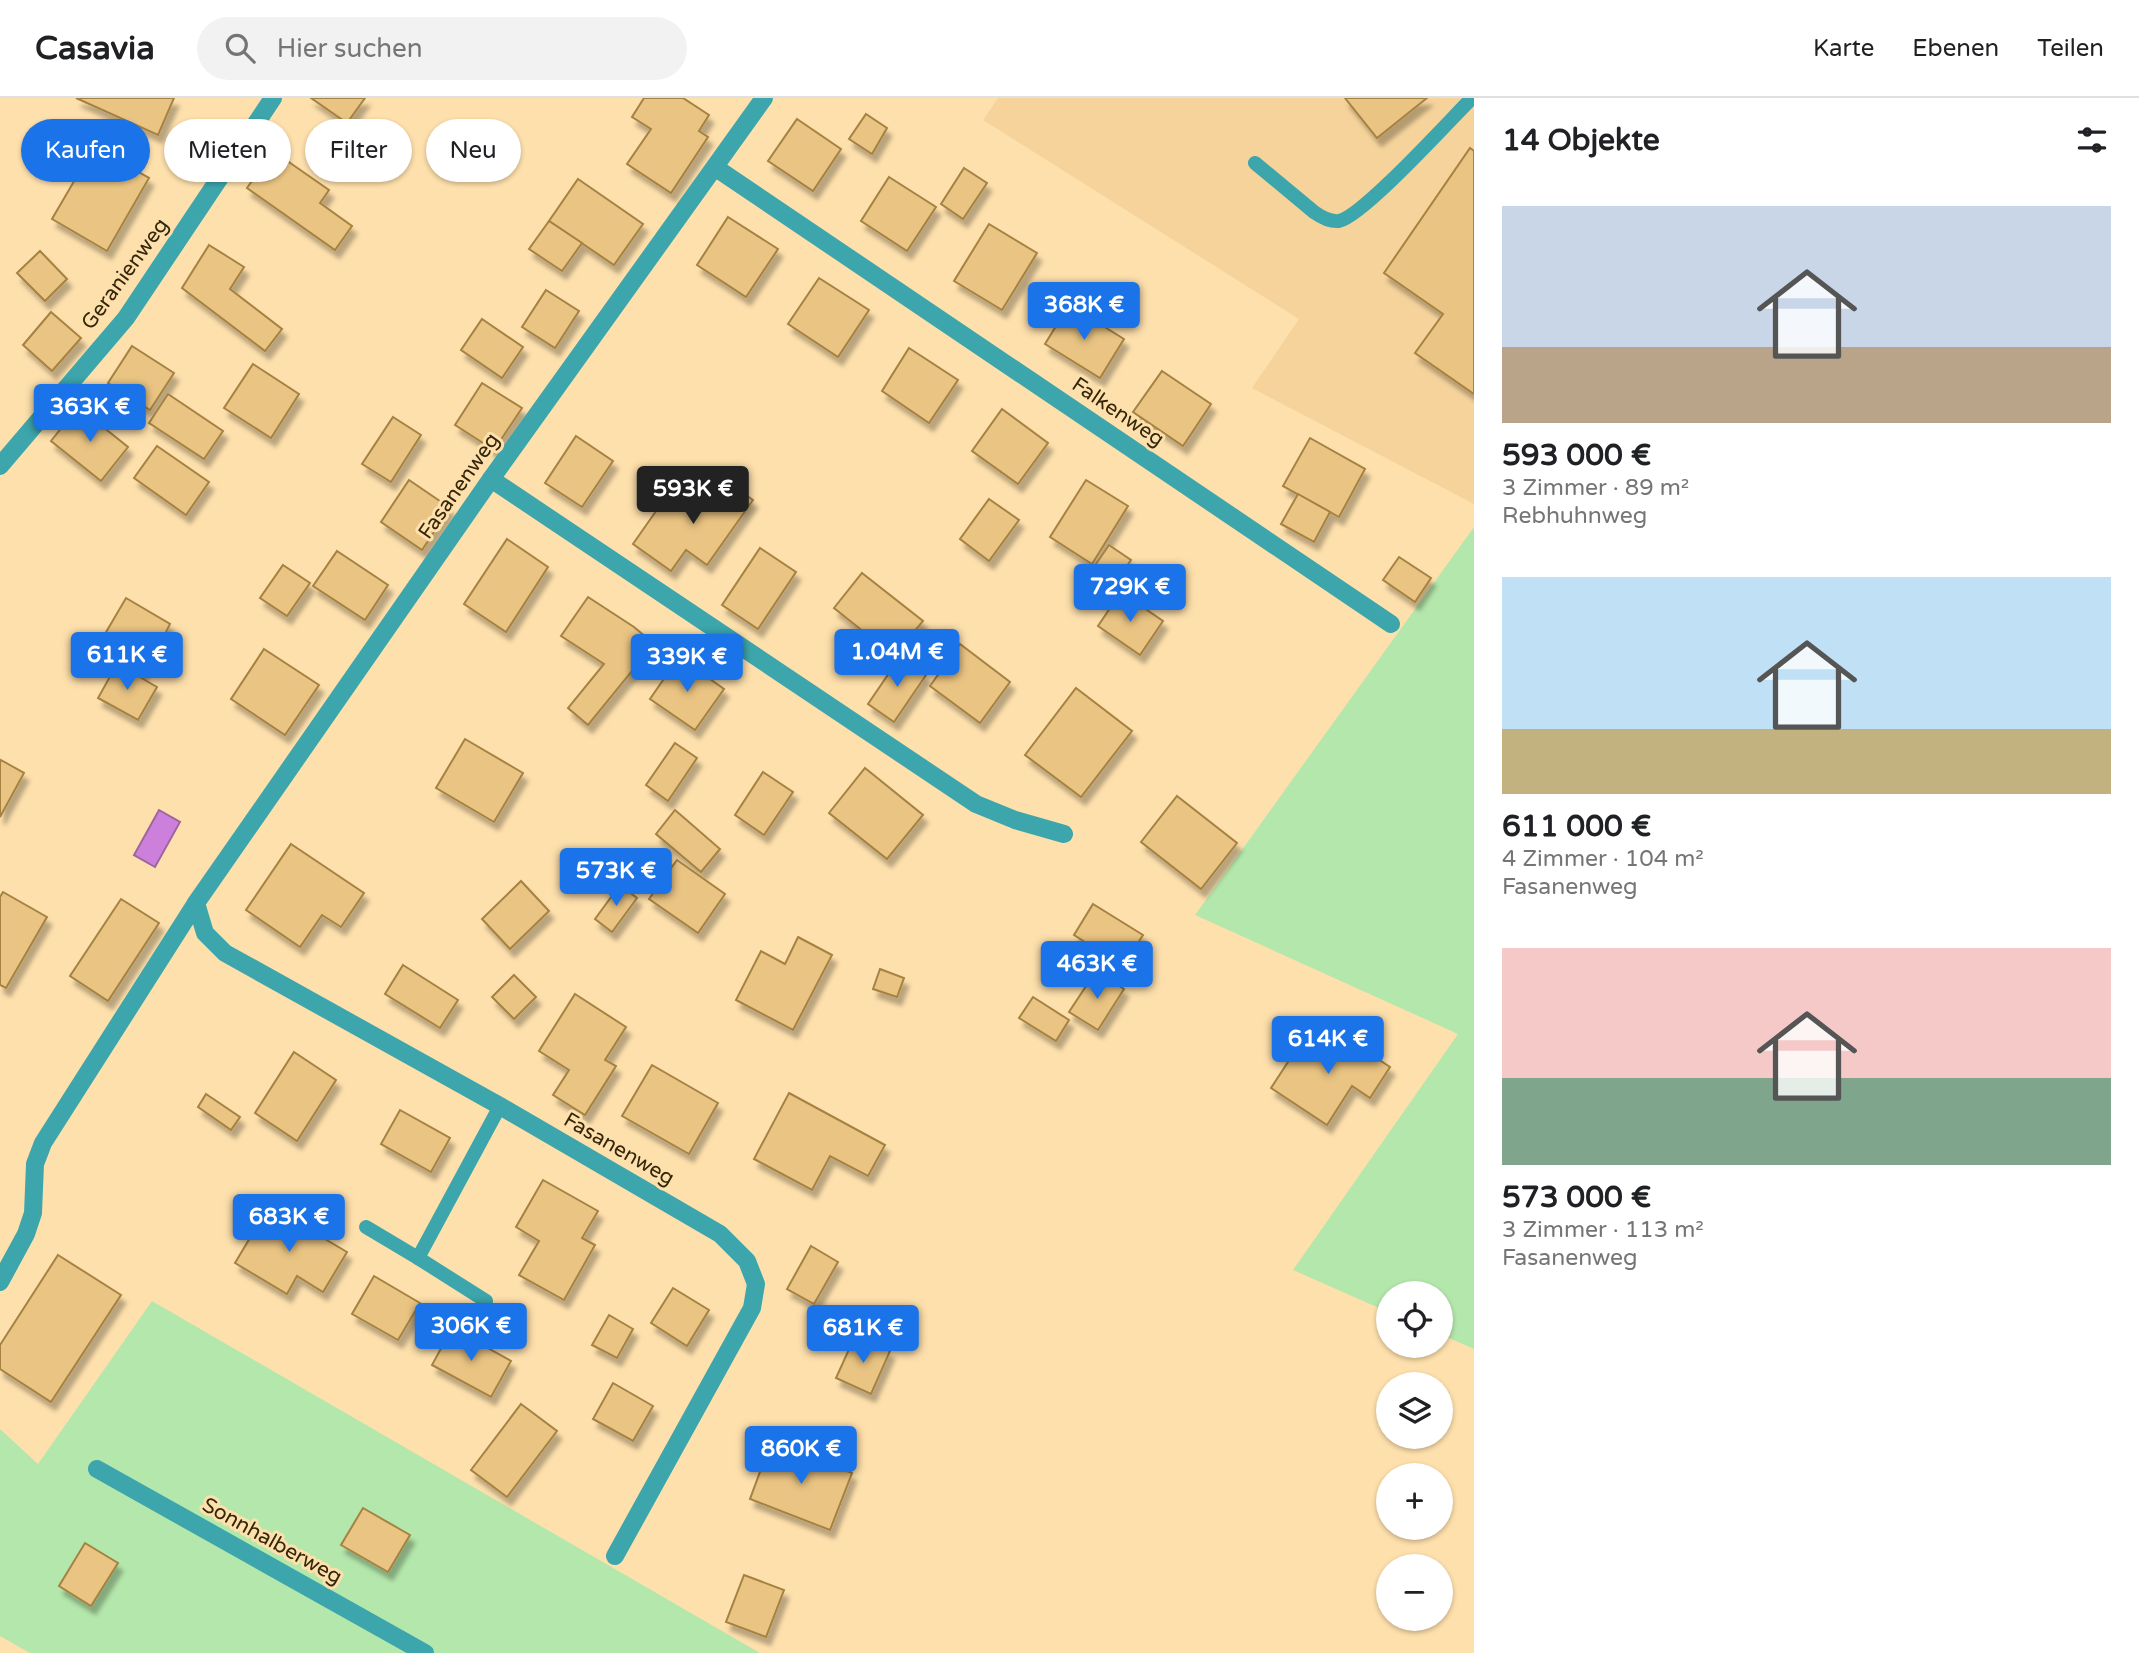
<!DOCTYPE html>
<html lang="de">
<meta charset="utf-8">
<style>
:root{--surface:#fff;--page:#f2f2f2;--text:#202124;--muted:#757577;--line:#e0e0e0;--accent:#1a73e8}
body{margin:0;font-family:"Varela Round",sans-serif;background:var(--page);color:var(--text);height:100vh;display:flex;flex-direction:column;font-size:26px;white-space:nowrap}
*{box-sizing:border-box;margin:0}
p{font-size:23px;color:var(--muted)}
.icon{flex:none;width:38px;height:38px;fill:none;stroke:currentColor;stroke-width:2;stroke-linecap:round;stroke-linejoin:round}
.map{position:relative;flex:1;overflow:hidden}
.drawer{display:flex;flex-direction:column;background:var(--surface);width:665px}
.drawer>*{flex:none}
.banner{position:absolute;left:21px;top:21px;width:665px;height:63px;display:flex;gap:14px}
.fabs{position:absolute;left:1376px;top:1183px;display:grid;gap:14px}
.fabs a{display:grid;place-items:center;width:77px;height:77px;border-radius:50%;background:var(--surface);box-shadow:0 2px 5px #0004;font-size:35px}
.price{position:absolute;translate:-50% -60px;padding:0 16px;border-radius:7px;background:var(--accent);color:#fff;font-size:23px;line-height:46px;filter:drop-shadow(0 2px 4px #0008)}
.price::after{content:'';position:absolute;left:50%;top:42px;width:21px;height:16px;margin-left:-10px;background:inherit;clip-path:polygon(0 0,100% 0,50% 100%)}
.price.selected{background:#222;color:#fff}
ul{padding:0;list-style:none}
li{display:grid;align-content:center;gap:14px;height:371px;padding:0 28px}
li span{display:grid;place-items:center;height:217px;border-radius:0px;color:#555}
li>.icon{margin-inline-start:auto}
span .icon{width:126px;height:126px;fill:#fffc;stroke-width:1}
li b{font-size:30px}
h2{display:flex;justify-content:space-between;align-items:center;height:84px;padding:0 28px;font-size:30px}
.chip{padding:0 24px;border-radius:32px;background:var(--surface);box-shadow:0 2px 5px #0004;font-size:24px;line-height:63px}
.chip.selected{background:var(--accent);color:#fff}
header{display:flex;align-items:center;gap:42px;box-sizing:border-box;height:98px;padding:0 35px;background:var(--surface);border-bottom:2px solid var(--line)}
header strong{font-size:33px}
nav{display:flex;gap:38px;margin-inline-start:auto;font-size:24px}
.search{width:490px;height:63px;background:var(--page);display:flex;align-items:center;gap:18px;box-sizing:border-box;padding:0 24px;border-radius:38px;color:var(--muted);font-size:26px}
main{display:flex;flex:1;min-height:0}
.map>svg:first-child{display:block}
</style>
<header>
<strong>Casavia</strong>
<div class="search"><svg class="icon" aria-label="search" viewBox="0 0 24 24"><circle cx="10" cy="10" r="6"/><path d="M15 15l6 6"/></svg>Hier suchen</div>
<nav><a>Karte</a><a>Ebenen</a><a>Teilen</a></nav>
</header>
<main>
<div class="map">
<svg width="1474" height="1555" viewBox="0 0 1474 1555">
<defs>
<filter id="shadow"><feDropShadow dx="4.5" dy="8" stdDeviation="2" flood-color="#0004"/></filter>
</defs>
<rect width="100%" height="100%" fill="#fee0ac"/>
<path fill="#f5d39b" d="M998,0H1474V406L1252,290L1299,221L983,22Z"/>
<g fill="#b4e7ab">
<path d="M1474,429V1251L1440,1236V1195H1388V1214L1293,1172L1458,936L1195,817Z"/>
<path d="M152,1203L760,1555H30L0,1538V1331L38,1366Z"/>
</g>
<path fill="#cc80dc" stroke="#9e659d" stroke-width="2" d="M159,712L180,724L155,769L134,757Z"/>
<g fill="#eac483" stroke="#a58242" stroke-width="2" filter="url(#shadow)">
<path d="M76,0H174L158,37Z"/>
<path d="M311,0H365L347,25Z"/>
<path d="M644,0H683L709,17L699,33L708,39L671,95L627,66L651,31L632,19Z"/>
<path d="M1345,0H1427L1377,40Z"/>
<path d="M866,16L887,30L872,56L849,41Z"/>
<path d="M797,21L841,51L813,93L768,63Z"/>
<path d="M365,25L389,45L378,57L355,37Z"/>
<path d="M94,49L149,80L107,153L52,121Z"/>
<path d="M1470,50L1474,53V296L1415,255L1443,216L1384,175Z"/>
<path d="M273,53L329,92L320,105L352,128L335,152L247,90Z"/>
<path d="M964,70L987,85L963,121L941,106Z"/>
<path d="M889,79L936,109L907,153L861,123Z"/>
<path d="M578,81L643,126L614,167L549,123Z"/>
<path d="M728,119L778,151L746,199L697,167Z"/>
<path d="M549,123L582,145L562,173L529,151Z"/>
<path d="M989,126L1037,155L1002,212L954,183Z"/>
<path d="M209,147L244,169L230,191L282,231L265,253L182,190Z"/>
<path d="M40,153L67,181L45,203L17,175Z"/>
<path d="M819,180L869,212L838,259L788,226Z"/>
<path d="M546,192L579,213L555,250L522,229Z"/>
<path d="M1069,207L1124,241L1100,280L1045,246Z"/>
<path d="M51,214L81,240L52,273L23,247Z"/>
<path d="M482,221L523,249L502,280L461,252Z"/>
<path d="M132,248L174,275L150,312L108,285Z"/>
<path d="M909,250L958,282L929,325L882,293Z"/>
<path d="M253,266L299,296L271,340L224,310Z"/>
<path d="M1162,273L1211,306L1183,348L1133,314Z"/>
<path d="M482,285L522,310L494,352L455,327Z"/>
<path d="M168,296L223,333L204,361L149,325Z"/>
<path d="M78,309L128,349L101,383L51,343Z"/>
<path d="M1002,311L1048,345L1018,386L972,353Z"/>
<path d="M393,319L421,337L391,384L362,366Z"/>
<path d="M576,338L613,363L582,409L545,385Z"/>
<path d="M1310,340L1365,371L1339,419L1283,388Z"/>
<path d="M157,348L209,384L186,417L134,380Z"/>
<path d="M720,379L753,402L707,467L686,452L671,473L633,446L668,396L695,414Z"/>
<path d="M409,382L450,410L422,452L381,424Z"/>
<path d="M1086,382L1128,408L1092,466L1050,439Z"/>
<path d="M1298,396L1330,414L1314,444L1281,426Z"/>
<path d="M989,401L1019,422L989,463L960,441Z"/>
<path d="M507,441L548,469L506,534L464,506Z"/>
<path d="M1109,447L1131,462L1103,503L1081,488Z"/>
<path d="M760,450L796,474L758,531L722,507Z"/>
<path d="M337,453L388,487L365,522L313,488Z"/>
<path d="M1399,459L1431,480L1415,504L1383,482Z"/>
<path d="M283,467L310,485L287,518L260,500Z"/>
<path d="M862,475L923,523L894,558L834,510Z"/>
<path d="M1121,494L1163,523L1140,557L1098,528Z"/>
<path d="M588,499L634,529L654,546L588,627L568,610L604,566L561,538Z"/>
<path d="M126,500L170,526L163,540L167,542L154,567L148,564L140,579L95,553Z"/>
<path d="M960,546L1010,584L980,625L930,588Z"/>
<path d="M264,551L319,587L285,637L231,601Z"/>
<path d="M679,559L724,591L695,632L650,601Z"/>
<path d="M900,559L926,577L894,624L868,606Z"/>
<path d="M117,566L157,589L138,622L98,600Z"/>
<path d="M1076,590L1132,633L1081,699L1025,657Z"/>
<path d="M465,641L523,675L494,724L436,690Z"/>
<path d="M675,645L697,660L668,703L646,687Z"/>
<path d="M1,662L24,675L0,719V664Z"/>
<path d="M865,670L923,717L887,761L829,715Z"/>
<path d="M763,674L793,694L764,737L735,717Z"/>
<path d="M1177,698L1237,745L1201,791L1141,744Z"/>
<path d="M675,712L720,751L701,774L656,736Z"/>
<path d="M291,746L364,795L341,829L322,817L300,849L246,812Z"/>
<path d="M677,762L725,796L698,835L649,801Z"/>
<path d="M521,783L549,813L510,851L482,821Z"/>
<path d="M620,787L637,800L612,834L595,821Z"/>
<path d="M3,794L47,819L6,890L0,887V799Z"/>
<path d="M121,801L159,825L108,903L70,878Z"/>
<path d="M1093,806L1143,837L1123,868L1074,837Z"/>
<path d="M798,839L832,857L793,932L736,902L761,853L785,866Z"/>
<path d="M403,867L458,902L440,930L385,896Z"/>
<path d="M880,871L904,880L897,899L873,891Z"/>
<path d="M1096,873L1124,891L1098,932L1069,914Z"/>
<path d="M514,877L536,899L514,921L492,899Z"/>
<path d="M575,896L626,929L605,962L616,968L585,1017L553,997L569,972L539,953Z"/>
<path d="M1033,899L1069,922L1056,943L1019,920Z"/>
<path d="M1307,935L1335,954L1345,939L1390,969L1370,1000L1352,988L1327,1027L1271,990Z"/>
<path d="M294,954L336,982L297,1043L255,1015Z"/>
<path d="M652,967L718,1005L689,1056L622,1018Z"/>
<path d="M789,995L885,1047L868,1078L830,1058L812,1092L754,1061Z"/>
<path d="M206,996L240,1019L231,1032L198,1009Z"/>
<path d="M400,1012L450,1040L431,1074L381,1046Z"/>
<path d="M543,1082L598,1113L582,1140L595,1147L564,1202L519,1177L539,1143L516,1129Z"/>
<path d="M269,1108L347,1154L323,1194L297,1178L287,1196L235,1165Z"/>
<path d="M811,1148L838,1164L814,1206L787,1191Z"/>
<path d="M58,1157L121,1197L51,1304L0,1271V1247Z"/>
<path d="M374,1178L420,1205L398,1242L352,1216Z"/>
<path d="M673,1190L709,1212L687,1248L651,1225Z"/>
<path d="M609,1217L633,1231L617,1260L592,1247Z"/>
<path d="M452,1230L511,1263L491,1299L432,1267Z"/>
<path d="M855,1238L890,1253L871,1296L836,1280Z"/>
<path d="M613,1285L653,1308L633,1343L593,1321Z"/>
<path d="M521,1306L557,1333L507,1399L471,1372Z"/>
<path d="M771,1344L852,1375L830,1432L750,1401Z"/>
<path d="M363,1410L410,1437L388,1474L341,1447Z"/>
<path d="M85,1445L118,1465L91,1508L59,1488Z"/>
<path d="M744,1477L784,1492L766,1539L726,1524Z"/>
</g>
<g fill="none" stroke-linecap="round" stroke-linejoin="round">
<g stroke="#3ca6ac" stroke-width="14">
<path d="M1255,65L1314,114C1321,119 1330,124 1339,123C1363,118 1450,22 1472,0"/>
<path d="M366,1129L418,1160"/>
<path d="M486,1203L418,1160L500,1008"/>
</g>
<g stroke="#3ca6ac" stroke-width="18">
<path d="M716,70L1391,526"/>
<path d="M0,368L126,220L273,0"/>
<path d="M491,381L976,706L1015,722L1064,736"/>
<path d="M0,1184L26,1136L33,1115L35,1066L43,1045L196,805"/>
<path d="M97,1371L425,1555"/>
<path d="M615,1458L752,1210L756,1186L747,1163L720,1136L500,1008L225,855L205,835L196,805L491,381L764,0"/>
</g>
</g>
<g text-anchor="middle" dominant-baseline="central" stroke-width="6" stroke-linejoin="round" paint-order="stroke">
<g font-size="21" fill="#34260a" stroke="#fee0ac">
<text transform="translate(125 176) rotate(-54)">Geranienweg</text>
<text transform="translate(1118 314) rotate(34)">Falkenweg</text>
<text transform="translate(459 388) rotate(-55)">Fasanenweg</text>
<text transform="translate(619 1051) rotate(30)">Fasanenweg</text>
<text transform="translate(272 1443) rotate(29)">Sonnhalberweg</text>
</g>
</g>
</svg>
<div class="fabs">
<a><svg class="icon" aria-label="locate" viewBox="0 0 24 24"><circle cx="12" cy="12" r="6"/><path d="M12 2v4M12 18v4M2 12h4M18 12h4"/></svg></a>
<a><svg class="icon" aria-label="layers" viewBox="0 0 24 24"><path d="M12 4l9 5-9 5-9-5zM3 14l9 5 9-5"/></svg></a>
<a>+</a>
<a>−</a>
</div>
<b class="price" style="left:1084px;top:244px">368K €</b>
<b class="price" style="left:90px;top:346px">363K €</b>
<b class="price selected" style="left:693px;top:428px">593K €</b>
<b class="price" style="left:1130px;top:526px">729K €</b>
<b class="price" style="left:897px;top:591px">1.04M €</b>
<b class="price" style="left:127px;top:594px">611K €</b>
<b class="price" style="left:687px;top:596px">339K €</b>
<b class="price" style="left:616px;top:810px">573K €</b>
<b class="price" style="left:1097px;top:903px">463K €</b>
<b class="price" style="left:1328px;top:978px">614K €</b>
<b class="price" style="left:289px;top:1156px">683K €</b>
<b class="price" style="left:471px;top:1265px">306K €</b>
<b class="price" style="left:863px;top:1267px">681K €</b>
<b class="price" style="left:801px;top:1388px">860K €</b>
<div class="banner">
<a class="chip selected">Kaufen</a>
<a class="chip">Mieten</a>
<a class="chip">Filter</a>
<a class="chip">Neu</a>
</div>
</div>
<section class="drawer">
<h2>14 Objekte<svg class="icon" aria-label="filters" viewBox="0 0 24 24"><path d="M4 7h16M4 17h16"/><circle cx="9" cy="7" r="2"/><circle cx="15" cy="17" r="2"/></svg></h2>
<ul>
<li><span style="background:linear-gradient(#c9d6e8 65%,#b9a48a 0)"><svg class="icon" aria-label="home" viewBox="0 0 24 24"><path d="M3 11l9-7 9 7M6 9v11h12V9"/></svg></span><div><b>593 000 €</b><p>3 Zimmer · 89 m²</p><p>Rebhuhnweg</p></div></li>
<li><span style="background:linear-gradient(#bfe0f5 70%,#c2b280 0)"><svg class="icon" aria-label="home" viewBox="0 0 24 24"><path d="M3 11l9-7 9 7M6 9v11h12V9"/></svg></span><div><b>611 000 €</b><p>4 Zimmer · 104 m²</p><p>Fasanenweg</p></div></li>
<li><span style="background:linear-gradient(#f6c9c9 60%,#7fa58c 0)"><svg class="icon" aria-label="home" viewBox="0 0 24 24"><path d="M3 11l9-7 9 7M6 9v11h12V9"/></svg></span><div><b>573 000 €</b><p>3 Zimmer · 113 m²</p><p>Fasanenweg</p></div></li>
</ul>
</section>
</main>
